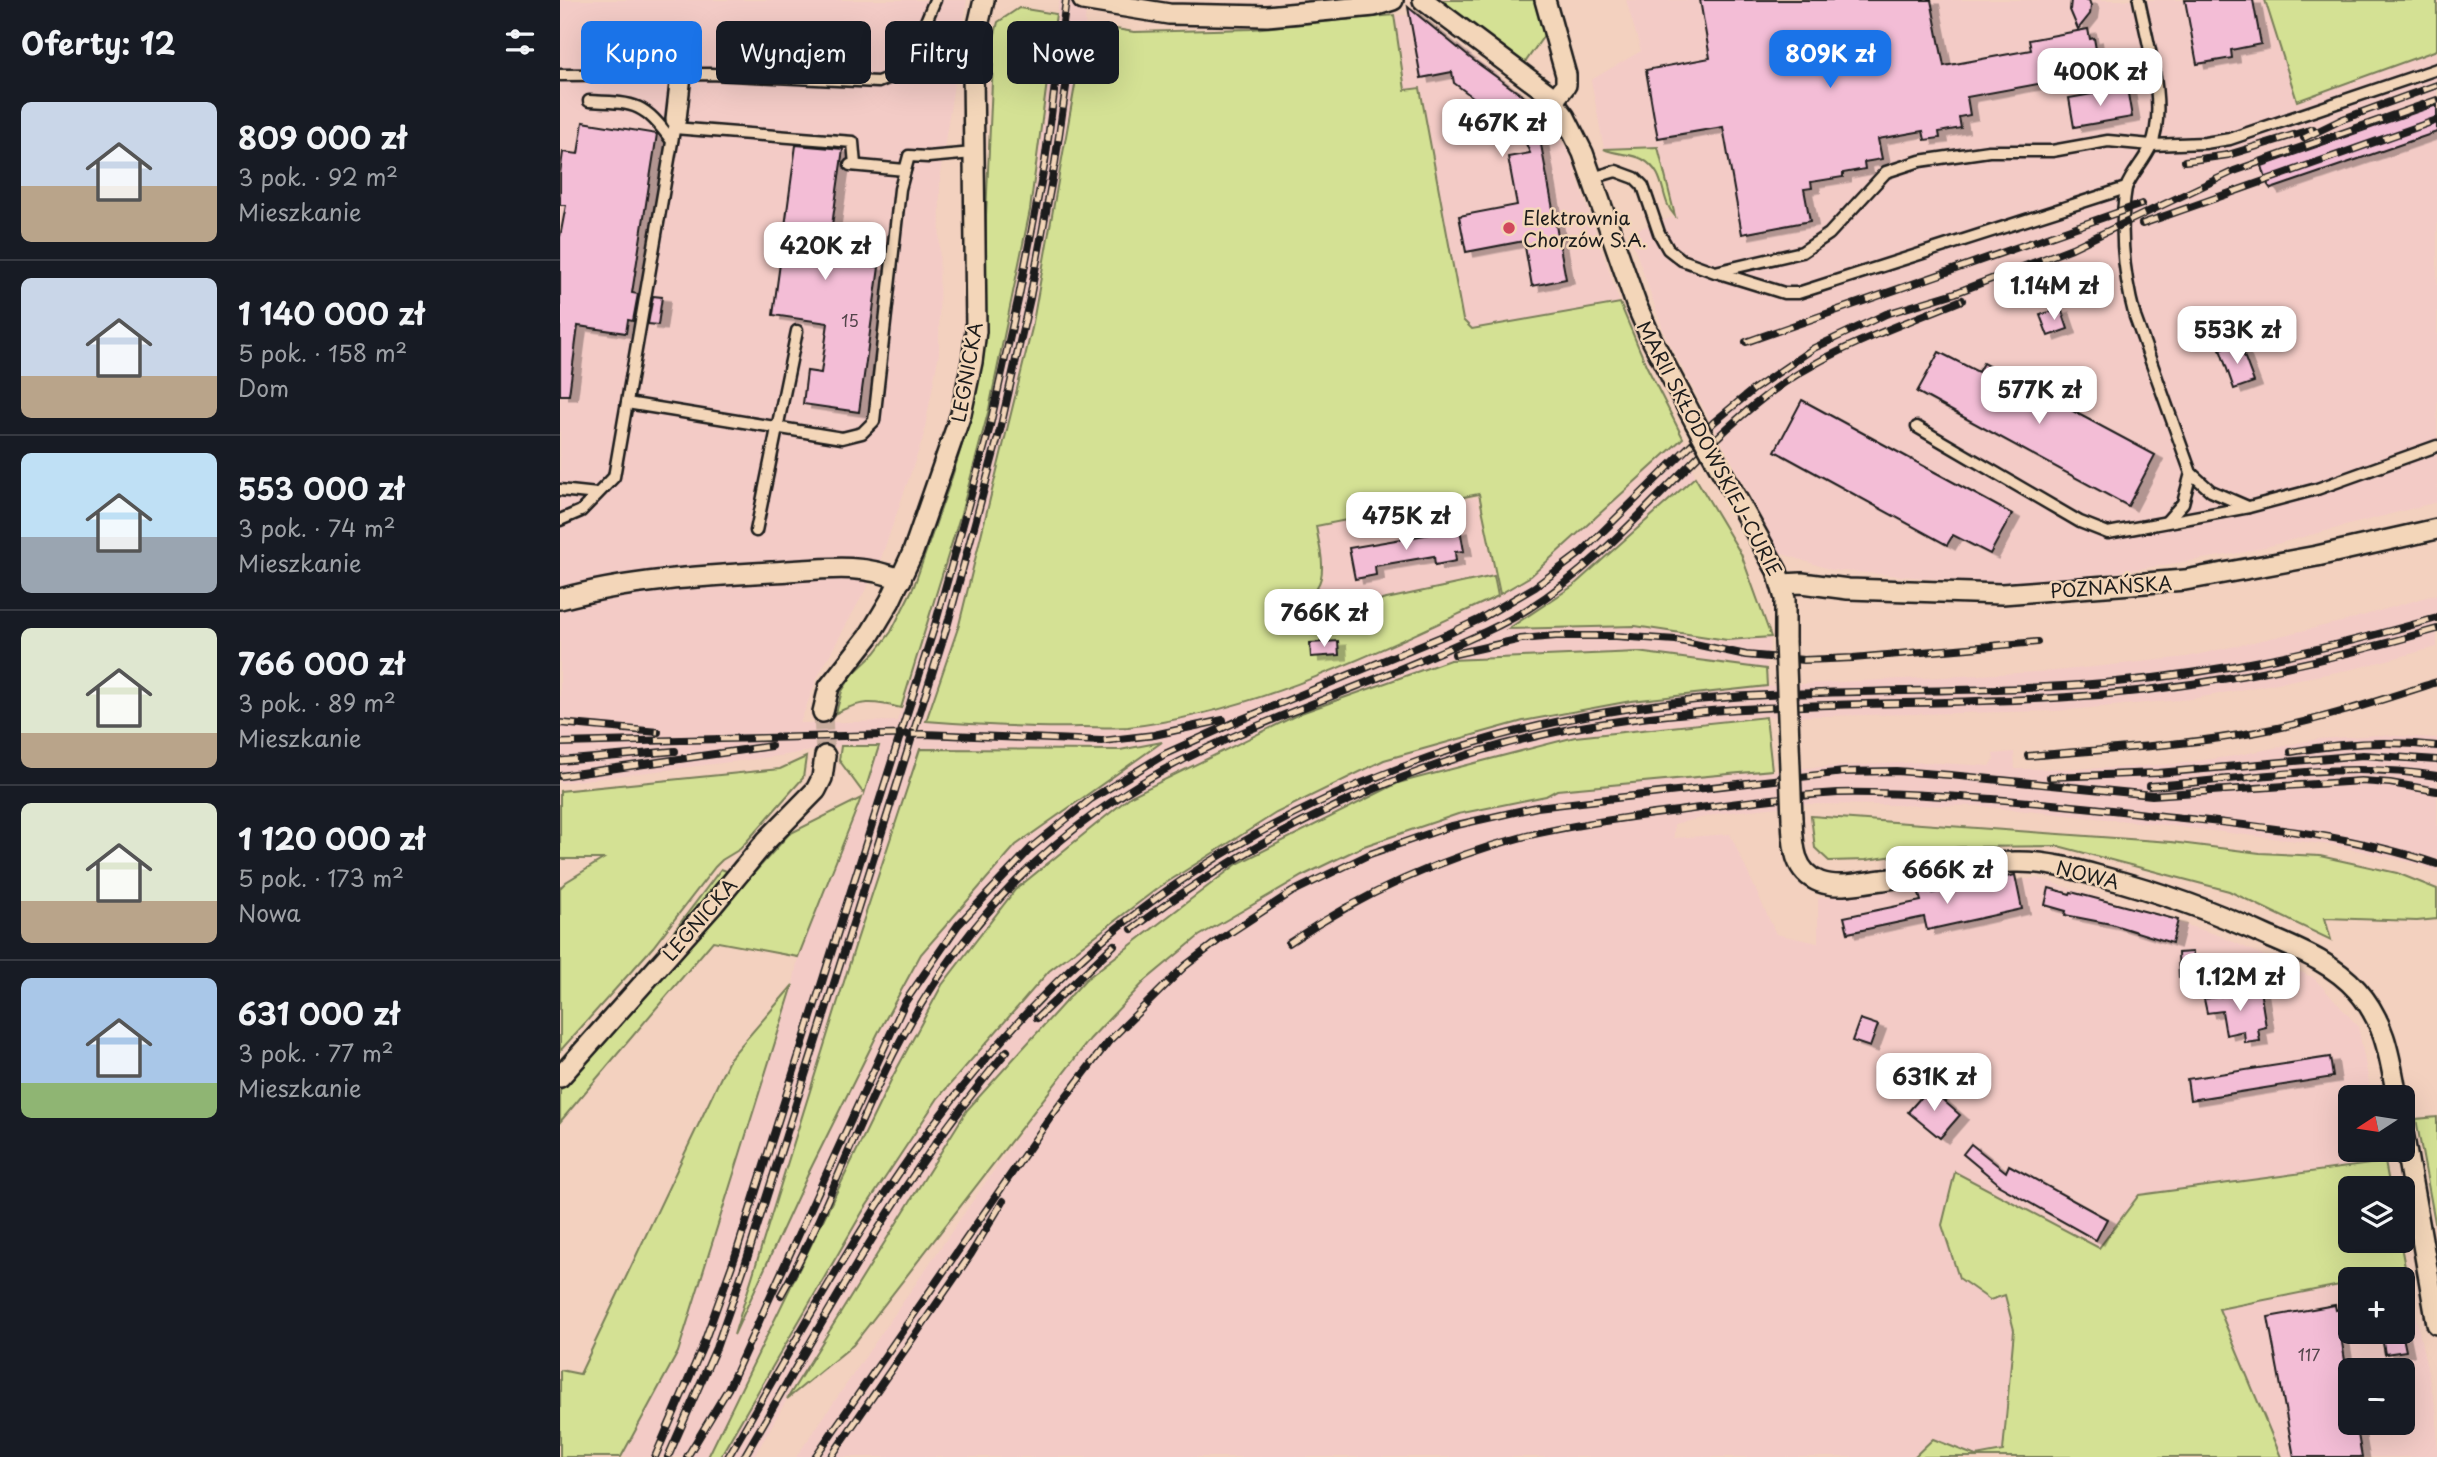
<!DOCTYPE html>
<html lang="pl">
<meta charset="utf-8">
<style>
:root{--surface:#171b24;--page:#20242c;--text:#f1f3f6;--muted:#9ea1a6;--line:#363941;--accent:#1a73e8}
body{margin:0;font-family:"Playpen Sans",sans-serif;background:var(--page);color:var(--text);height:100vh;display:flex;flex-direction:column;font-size:26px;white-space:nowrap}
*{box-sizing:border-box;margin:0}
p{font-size:23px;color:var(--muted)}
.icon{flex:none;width:38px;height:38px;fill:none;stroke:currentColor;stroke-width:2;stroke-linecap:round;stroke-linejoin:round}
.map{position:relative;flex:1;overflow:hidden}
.side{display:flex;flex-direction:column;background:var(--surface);width:560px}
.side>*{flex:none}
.banner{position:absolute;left:21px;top:21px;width:665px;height:63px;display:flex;gap:14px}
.needle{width:46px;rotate:258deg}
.controls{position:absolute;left:1778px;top:1085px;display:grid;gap:14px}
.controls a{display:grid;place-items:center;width:77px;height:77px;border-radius:10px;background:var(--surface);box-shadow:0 7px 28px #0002;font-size:35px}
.price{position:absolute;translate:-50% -60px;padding:0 16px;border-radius:14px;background:#fff;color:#222;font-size:23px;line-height:46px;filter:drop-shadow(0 2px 4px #0008)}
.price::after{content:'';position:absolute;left:50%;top:42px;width:21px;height:16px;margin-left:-10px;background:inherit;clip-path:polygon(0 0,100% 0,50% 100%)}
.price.current{background:var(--accent);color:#fff}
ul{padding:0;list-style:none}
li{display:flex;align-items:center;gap:21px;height:175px;padding:0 21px}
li+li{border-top:2px solid var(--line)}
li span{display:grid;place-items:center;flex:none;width:196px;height:140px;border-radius:10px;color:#555}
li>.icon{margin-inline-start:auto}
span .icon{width:84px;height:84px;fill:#fffc;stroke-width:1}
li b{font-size:30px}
h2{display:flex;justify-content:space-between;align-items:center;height:84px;padding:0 21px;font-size:30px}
.tag{padding:0 24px;border-radius:10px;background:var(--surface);box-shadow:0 7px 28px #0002;font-size:24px;line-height:63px}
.tag.current{background:var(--accent);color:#fff}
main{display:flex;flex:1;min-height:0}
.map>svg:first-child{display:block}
</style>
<main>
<section class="side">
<h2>Oferty: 12<svg class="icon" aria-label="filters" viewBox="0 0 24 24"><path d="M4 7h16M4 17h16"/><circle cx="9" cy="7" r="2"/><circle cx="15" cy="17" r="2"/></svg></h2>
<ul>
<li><span style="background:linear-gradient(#c9d6e8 60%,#b9a48a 0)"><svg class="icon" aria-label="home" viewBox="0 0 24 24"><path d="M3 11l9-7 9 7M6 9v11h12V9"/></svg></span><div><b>809 000 zł</b><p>3 pok. · 92 m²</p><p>Mieszkanie</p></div></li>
<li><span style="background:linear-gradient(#c9d6e8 70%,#b9a48a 0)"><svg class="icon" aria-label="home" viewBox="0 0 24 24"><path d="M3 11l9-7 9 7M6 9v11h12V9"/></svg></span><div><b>1 140 000 zł</b><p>5 pok. · 158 m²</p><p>Dom</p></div></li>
<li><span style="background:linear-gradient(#bfe0f5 60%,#9aa5b1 0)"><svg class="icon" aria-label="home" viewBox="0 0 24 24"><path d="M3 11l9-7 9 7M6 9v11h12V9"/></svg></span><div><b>553 000 zł</b><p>3 pok. · 74 m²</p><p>Mieszkanie</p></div></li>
<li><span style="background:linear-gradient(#dfe7d0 75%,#b9a48a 0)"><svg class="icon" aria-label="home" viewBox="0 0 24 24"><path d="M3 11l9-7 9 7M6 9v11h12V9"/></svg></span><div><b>766 000 zł</b><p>3 pok. · 89 m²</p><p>Mieszkanie</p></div></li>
<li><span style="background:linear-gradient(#dfe7d0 70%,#b9a48a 0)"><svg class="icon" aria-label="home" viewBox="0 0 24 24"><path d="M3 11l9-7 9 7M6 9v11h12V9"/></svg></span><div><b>1 120 000 zł</b><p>5 pok. · 173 m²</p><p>Nowa</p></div></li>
<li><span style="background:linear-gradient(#a9c7e8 75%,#8fb573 0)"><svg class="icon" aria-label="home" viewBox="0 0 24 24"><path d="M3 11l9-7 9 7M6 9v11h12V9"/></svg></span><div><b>631 000 zł</b><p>3 pok. · 77 m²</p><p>Mieszkanie</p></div></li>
</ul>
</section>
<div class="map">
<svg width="1877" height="1457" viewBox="0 0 1877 1457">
<defs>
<filter id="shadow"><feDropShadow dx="8" dy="4.5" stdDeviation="0" flood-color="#0004"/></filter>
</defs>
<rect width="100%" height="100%" fill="#f3d1bf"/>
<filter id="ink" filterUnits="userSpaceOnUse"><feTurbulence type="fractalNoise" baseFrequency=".0143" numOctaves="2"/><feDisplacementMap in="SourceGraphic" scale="14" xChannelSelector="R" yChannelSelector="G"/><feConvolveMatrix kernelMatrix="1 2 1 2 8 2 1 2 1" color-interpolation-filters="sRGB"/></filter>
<g filter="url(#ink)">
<g fill="#f3cbc6" fill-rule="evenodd">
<path d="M0,0H407L380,174L379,353L363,438L318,567L257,678L240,723L337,721L402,510L470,210L496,14L500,0H526L525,29L472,328L399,625L367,721L484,727H568L635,714L692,699L784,667L938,596L971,576L1123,438L1135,477L1013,586L949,629L1075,626L1167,640L1211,637L1206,669L1077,652L890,660L382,985L333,1076L148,1457H61L118,1352L233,985L238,957L304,794L319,746H281L226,755L0,783ZM599,742L456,845L361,954L318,1033L249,1172L177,1328L296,943L560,750Z"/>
<path d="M1066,0H1705L1738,101L1877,50V502L1686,552L1554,573L1434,584L1272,570L1220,553L1105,335L1069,232L1115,216L1098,147L1044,149L1031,80L1081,51Z"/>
<path d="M834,15H859L976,104L1008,150L1060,303L911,329L903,320L860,88L846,91Z"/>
<path d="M918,497L934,575L734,618L731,605L752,596L761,584L764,576L756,527Z"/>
<path d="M1877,594V647L1793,669L1631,699L1496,711L1206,717L1015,737L838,783L677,864L407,1110L227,1399L194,1457H160L303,1211L378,1098L489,971L598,887L716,813L824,760L963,721L1071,701L1207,686L1495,671L1627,657L1785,621Z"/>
<path d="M1817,735L1877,738V873L1862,865L1778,846L1587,823L1418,806L1246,804L1163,813L1114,824V838L1170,834L1216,934L1258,943V898L1477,878L1658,935L1754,978L1798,1026L1812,1097H1790V1150H1823L1825,1162L1579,1195L1539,1249L1395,1172L1382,1225L1399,1277L1430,1300L1445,1295L1454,1329L1443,1452L1416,1456L1374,1440L1354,1457H236L488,1092L530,1039L586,980L639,936L689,904L771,861L833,835L876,820L922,808L986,796L997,790L1244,768L1363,762L1430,766L1434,760L1433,754L1454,752L1455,769L1557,768L1615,764L1674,756L1758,739Z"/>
<path d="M1846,1272L1877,1414V1457H1721L1658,1308L1790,1283V1332H1843V1279H1808ZM1790,1370H1843V1423H1790Z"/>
</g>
<g fill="#d4e194" stroke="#787e58" stroke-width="2">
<path d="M876,0H975L985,34L964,64Z"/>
<path d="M1705,0H1877V50L1737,101Z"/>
<path d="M459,8L496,14L470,210L429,409L402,510L341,708C313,701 302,700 276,713L282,691L293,674L315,653L331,632L354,586L392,477L412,412L426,334V215L434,38L438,22Z"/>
<path d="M834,15L845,90L860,88L903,320L912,329L1060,303L1086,365L1123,438L971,576L940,594L919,494L756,526C762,561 774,593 729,604L733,619L934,576L938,596C820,650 699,712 568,727C553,728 536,727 520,727C469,728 418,725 366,721L399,625L472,328L525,29L550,28L574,32L692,29Z"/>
<path d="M1098,147L1115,216C1099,200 1108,173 1082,159C1070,153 1056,155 1044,149Z"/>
<path d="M1135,477L1181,554L1211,637L1167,640L1075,626L948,629L1013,586Z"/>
<path d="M1077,652L1206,669L1207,686L1071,701L963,721L824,760L716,813L598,888L489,971L378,1098L303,1211L160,1457H148L333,1076L382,985L455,890L571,796L741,713L890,660Z"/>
<path d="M1206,717L1212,770L997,790L986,796L898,814L804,846L742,876L639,936L586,980L530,1039L293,1345L227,1399L407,1110L525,980L677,864L838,783L1015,737Z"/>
<path d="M602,742L456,845L361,954L318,1033L249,1172L174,1335L296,943L360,749L560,750Z"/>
<path d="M281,746H319L304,794L279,760Z"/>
<path d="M246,757L243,778L180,849L162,860L155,867L93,947L0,1051V888L6,882L43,859H0V791L220,769Z"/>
<path d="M301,798L238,957L153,941L0,1122V1090L229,834Z"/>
<path d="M1251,816L1611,842L1700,853L1760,856L1837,873L1877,889V919L1857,921L1765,918L1771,940L1669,891L1498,846L1401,847L1306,860L1269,861L1255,848Z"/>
<path d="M161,869L169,872L0,1067V1060L105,943Z"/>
<path d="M233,985L118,1352L61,1457H0V1370L20,1374L170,1058Z"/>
<path d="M1877,1117V1233L1856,1119Z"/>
<path d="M1825,1162L1830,1188H1790V1241H1840L1846,1272L1808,1279H1790V1283L1659,1309L1721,1457H1354L1373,1439L1416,1456L1443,1451L1454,1330L1445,1295L1430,1300L1399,1278L1382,1225L1395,1172L1539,1248L1579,1195Z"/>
</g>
<g fill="#f3bdd6" stroke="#1c1c1c" stroke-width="2" filter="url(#shadow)">
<path d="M1140,0H1371L1384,66L1471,50L1469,40L1528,29L1530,39L1534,38L1538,61L1508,67L1510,78L1407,97L1410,115L1399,117L1401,128L1379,132L1380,138L1365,140L1363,131L1318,139L1322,159L1304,162L1305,169L1283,173V177L1251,182L1252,188L1244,189L1250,221L1182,234L1163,127L1098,138L1095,123L1086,70L1150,58Z"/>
<path d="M1511,0H1529L1531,6L1530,14L1518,29L1510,10Z"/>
<path d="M1625,0H1693L1701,44L1671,50L1672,58L1637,64Z"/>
<path d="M848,7L909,57L979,108L992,129L979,134L1006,279L972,286L964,241L906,252L899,216L957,205L948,157L970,153L962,134L894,83L892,72L861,78Z"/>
<path d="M1567,88L1572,117L1514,127L1509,98Z"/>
<path d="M1877,105V132L1711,189L1708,185L1702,166Z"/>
<path d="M23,122L97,134L72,293L78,294L73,321L68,320L66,333L18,326L9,395H0V237L6,205H0V174L3,152L18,154Z"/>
<path d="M236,145L283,149L267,260L319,267L299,412L243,404L247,371L261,373L268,323L213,315Z"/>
<path d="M93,296L102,297L98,325L88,324Z"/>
<path d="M1501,308L1508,329L1488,336L1480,315Z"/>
<path d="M1679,342L1694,382L1674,389L1660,349Z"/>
<path d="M1379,352L1418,372L1423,363L1595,455L1568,506L1357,392Z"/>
<path d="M1242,400L1452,514L1430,554L1393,535L1387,545L1215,451Z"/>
<path d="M900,529L904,551L895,552L896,561L875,565L874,556L815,566L816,575L795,579L789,548Z"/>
<path d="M778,641L779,655L751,657L750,643Z"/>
<path d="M1455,875L1462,909L1367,930L1364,917L1288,933L1284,917L1361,901L1359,894L1372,891L1373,893Z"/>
<path d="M1489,888L1510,894L1511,892L1618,920L1612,943L1551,924L1505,915L1506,911L1485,905Z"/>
<path d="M1633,952V976L1619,977L1618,953Z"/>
<path d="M1700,990L1706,1027L1698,1029L1700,1041L1685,1043L1684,1031L1666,1035L1662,1011L1647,1013L1644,999Z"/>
<path d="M1300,1019L1318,1025L1310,1047L1292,1041Z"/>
<path d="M1770,1057L1773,1077L1630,1100L1627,1079Z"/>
<path d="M1369,1088L1400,1115L1380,1138L1348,1112Z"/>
<path d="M1411,1144L1446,1172L1449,1165L1547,1219L1536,1240L1438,1185L1439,1184L1403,1154Z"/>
<path d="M1775,1305L1776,1310L1790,1307V1330L1780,1331L1790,1390V1423H1796L1802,1457H1734L1708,1317Z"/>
<path d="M1821,1332H1842L1846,1351L1825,1354Z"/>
</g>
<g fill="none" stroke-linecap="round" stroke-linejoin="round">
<path stroke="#c8ad9e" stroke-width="19" stroke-dasharray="19 10" stroke-linecap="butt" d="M263,712L265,756"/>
<g stroke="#1c1c1c" stroke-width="15">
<g id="lane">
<path d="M0,75L151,74L318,82L345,71L375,0"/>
<path d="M29,101C76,103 83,102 112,141"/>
<path d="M114,128L293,142L295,165"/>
<path d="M290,165L345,170"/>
<path d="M1032,178L1056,171L1075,178L1083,186L1099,233L1108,249L1122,260L1155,272L1242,252L1269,234L1326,172L1360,161L1429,151H1492L1548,141L1591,145L1645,143L1670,139L1877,69"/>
<path d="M1566,188C1559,230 1564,276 1575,317L1631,473L1651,491L1688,507"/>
<path d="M1156,272L1224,293H1238L1566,188C1572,173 1584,161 1591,146C1608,107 1587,41 1579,0"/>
<path d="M67,403L282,438L302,433L314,421L340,189L349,156L368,157L413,153"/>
<path d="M1357,427L1520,522L1548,533L1689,507L1757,489L1877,446"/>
<path d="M0,490L37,494"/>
<path d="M0,520L21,511L54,477L116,119"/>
<path d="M1607,521L1623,503L1631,473"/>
<path d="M196,531L237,331"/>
</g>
</g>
<g stroke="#1c1c1c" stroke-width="24">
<g id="street">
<path d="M523,0L609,14L707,16L814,6L833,0"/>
<path d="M863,0L986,92L1005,117L1023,153L1076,304L1091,338L1135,422"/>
<path d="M985,0L1006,75V85L993,101"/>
<path d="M116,119L121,75"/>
<path d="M1156,461L1217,571L1225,599V641"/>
<path d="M1221,584L1242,583L1288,589L1442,594L1625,580L1757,556L1877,529"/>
<path d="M0,599C69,580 142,576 213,572C256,570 300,561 341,580"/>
<path d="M263,712L269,687L309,636L330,601L353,552L401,414L412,362L416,331L413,71L415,39L424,0"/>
<path d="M1232,819C1233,844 1233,872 1260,882C1280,889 1303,882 1323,880C1367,873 1411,863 1454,862C1485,861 1514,869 1543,877C1600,892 1653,911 1707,936C1739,950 1773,963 1797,990C1825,1021 1830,1058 1837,1097"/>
<path d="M0,1077L153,905L206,841L256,790L262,778L265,756"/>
<path d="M1843,1132L1877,1324"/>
</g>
</g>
<use href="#lane" stroke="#f3d6b9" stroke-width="10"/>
<use href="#street" stroke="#f3d6b9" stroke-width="19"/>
<g stroke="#1c1c1c" stroke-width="8">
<g id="rail">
<path d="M1744,138L1783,119L1877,85"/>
<path d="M1625,161L1668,155L1753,129"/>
<path d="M1582,224L1877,120"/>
<path d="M1186,342L1582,204"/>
<path d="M895,654L961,639L996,636H1056L1116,640L1186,655L1244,660L1293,658L1477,642"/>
<path d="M0,723L98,732"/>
<path d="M0,743L363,734L542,741L594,735L663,720"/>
<path d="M1731,752C1779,743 1828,740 1877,746"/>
<path d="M1468,756C1544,749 1622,746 1697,732C1758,721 1818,701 1877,682"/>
<path d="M0,761L115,751"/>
<path d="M0,776L211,746"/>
<path d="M1490,777L1598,773L1803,755L1877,760"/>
<path d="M1590,786C1686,780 1781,760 1877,776"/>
<path d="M572,929C701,832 851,760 1010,729C1170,699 1332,707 1494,698C1627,691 1749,666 1877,629"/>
<path d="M729,943C802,894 881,858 966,836C1016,824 1068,817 1118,811C1171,804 1224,796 1278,793C1313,792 1349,794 1384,796C1457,800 1530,807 1603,816C1695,826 1789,834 1877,864"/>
<path d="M477,1018L554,945"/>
<path d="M221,1295C262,1223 289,1144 326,1069C396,925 497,819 643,750C715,716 792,690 866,658C900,643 936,629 968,609C1059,552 1122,460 1207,395C1266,350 1334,328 1402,300"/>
<path d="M95,1457L142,1348L176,1254L375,625L429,430L459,296L485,162L506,0"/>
<path d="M108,1457L156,1348L185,1265L388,623L440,430L470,298L495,163L508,73"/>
<path d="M127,1457L168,1389L345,1002L398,925L472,847L531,799L605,754L680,720L888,634L920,619L975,587L1022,552L1154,422L1194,389L1254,348L1326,314L1395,293L1512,248L1674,171L1877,100"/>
<path d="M168,1457C241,1333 313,1197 404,1085C453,1025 508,965 570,918C733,791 931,720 1136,700C1275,687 1417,695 1556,682C1666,672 1771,648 1877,618"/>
<path d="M184,1457C265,1318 342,1174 447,1051"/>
<path d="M255,1457L492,1115L548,1042L625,966L659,940L732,892L810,854L888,827L977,807L1284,772L1336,771L1390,775L1592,795L1801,781L1830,783L1877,791"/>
<path d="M271,1457L411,1254L443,1201"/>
</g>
</g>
<use href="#rail" stroke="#f3d6b9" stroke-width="5" stroke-dasharray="16" stroke-linecap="butt"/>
<g stroke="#1c1c1c" stroke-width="24" stroke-linecap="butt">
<g id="street-bridge">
<path d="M1135,422L1156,461"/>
<path d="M1225,641L1232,819"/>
</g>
</g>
<use href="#street-bridge" stroke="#f3d6b9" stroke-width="19"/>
</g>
</g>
<circle fill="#d1495b" stroke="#f3d6b9" stroke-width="2.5" cx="949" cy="228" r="7"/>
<g text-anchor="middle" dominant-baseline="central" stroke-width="5" stroke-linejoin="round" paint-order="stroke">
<g font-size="16" fill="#52444a">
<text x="290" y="320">15</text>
<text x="1749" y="1354">117</text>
</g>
<g font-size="19" fill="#1c1c1c" stroke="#f3d6b9" text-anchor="start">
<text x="963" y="217">Elektrownia<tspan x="963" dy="22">Chorzów S.A.</tspan></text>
</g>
<g font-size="19" fill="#1c1c1c" stroke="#f3d6b9">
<text transform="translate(406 372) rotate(-80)">LEGNICKA</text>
<text transform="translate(1150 448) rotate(62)">MARII SKŁODOWSKIEJ-CURIE</text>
<text transform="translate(1551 586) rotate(-4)">POZNAŃSKA</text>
<text transform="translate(1528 874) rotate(14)">NOWA</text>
<text transform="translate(139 919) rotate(-49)">LEGNICKA</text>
</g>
</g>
</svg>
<div class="controls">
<a><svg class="needle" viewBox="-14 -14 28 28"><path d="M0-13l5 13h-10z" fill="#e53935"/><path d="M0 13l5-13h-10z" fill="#9ea1a6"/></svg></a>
<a><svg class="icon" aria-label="layers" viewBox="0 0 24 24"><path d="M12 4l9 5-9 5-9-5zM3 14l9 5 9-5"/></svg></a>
<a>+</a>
<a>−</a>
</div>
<b class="price current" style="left:1270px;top:90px">809K zł</b>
<b class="price" style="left:1540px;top:108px">400K zł</b>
<b class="price" style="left:942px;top:159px">467K zł</b>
<b class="price" style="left:265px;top:282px">420K zł</b>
<b class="price" style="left:1494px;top:322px">1.14M zł</b>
<b class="price" style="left:1677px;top:366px">553K zł</b>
<b class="price" style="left:1479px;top:426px">577K zł</b>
<b class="price" style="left:846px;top:552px">475K zł</b>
<b class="price" style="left:764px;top:649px">766K zł</b>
<b class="price" style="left:1387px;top:906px">666K zł</b>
<b class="price" style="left:1680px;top:1013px">1.12M zł</b>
<b class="price" style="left:1374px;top:1113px">631K zł</b>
<div class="banner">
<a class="tag current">Kupno</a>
<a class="tag">Wynajem</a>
<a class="tag">Filtry</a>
<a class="tag">Nowe</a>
</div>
</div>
</main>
